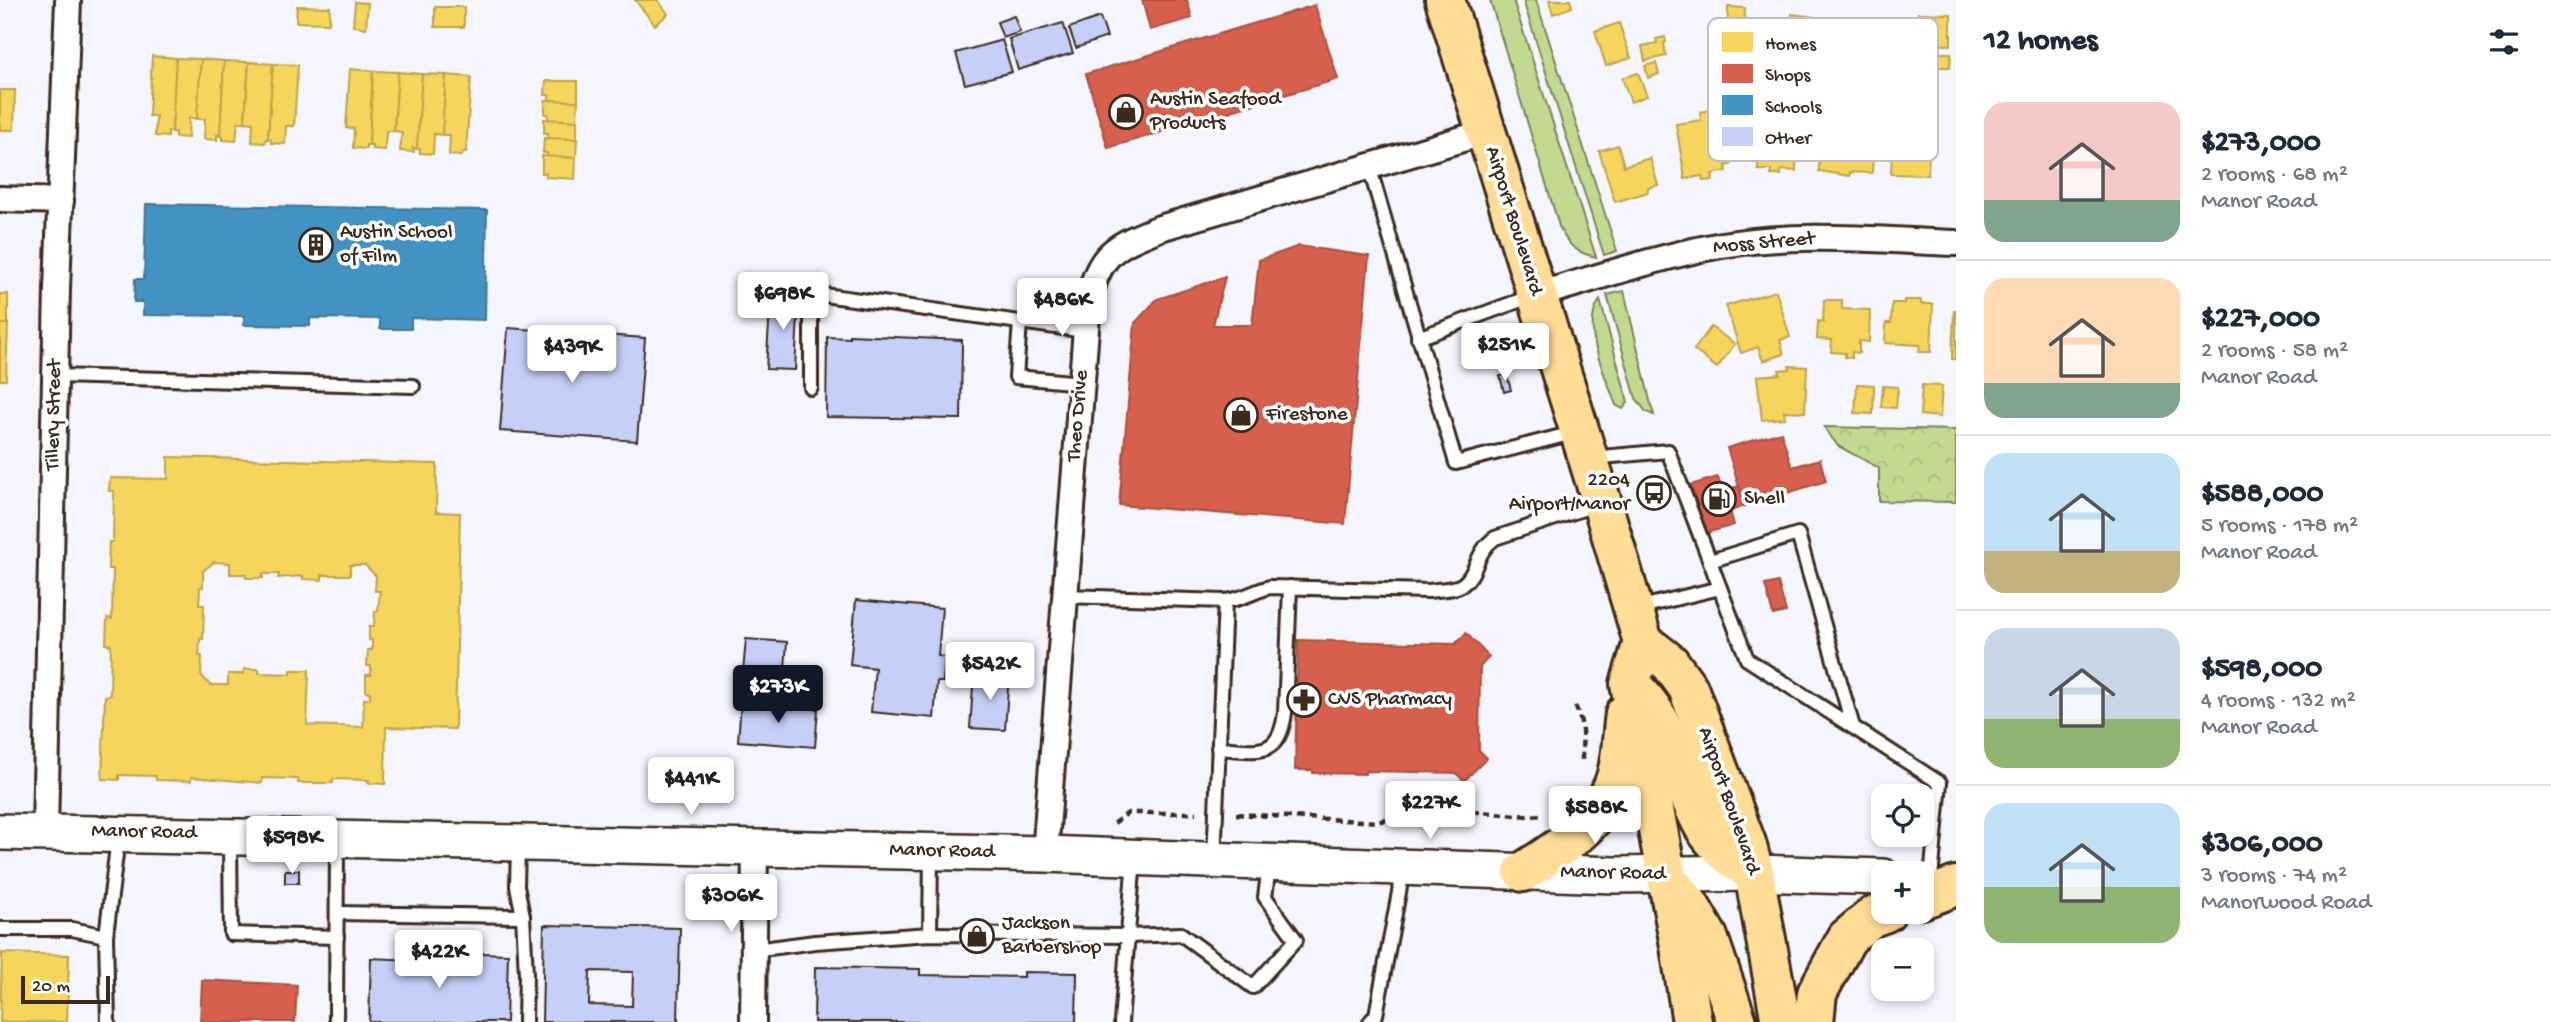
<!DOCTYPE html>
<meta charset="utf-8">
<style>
:root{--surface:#fff;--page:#f6f6f7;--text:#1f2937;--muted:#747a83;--line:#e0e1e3;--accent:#111827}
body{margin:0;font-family:"Gochi Hand",sans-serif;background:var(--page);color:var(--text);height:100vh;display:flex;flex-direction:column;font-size:26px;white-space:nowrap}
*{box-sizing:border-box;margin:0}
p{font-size:23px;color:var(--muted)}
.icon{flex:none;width:38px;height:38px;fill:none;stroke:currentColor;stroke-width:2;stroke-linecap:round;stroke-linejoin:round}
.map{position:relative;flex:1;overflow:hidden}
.drawer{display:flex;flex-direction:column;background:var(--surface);width:595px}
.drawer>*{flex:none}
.buttons{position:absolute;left:1871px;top:784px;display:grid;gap:14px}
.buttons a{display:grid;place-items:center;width:63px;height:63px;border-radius:14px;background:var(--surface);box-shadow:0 4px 10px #0003;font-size:35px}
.scale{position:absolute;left:21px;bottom:18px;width:89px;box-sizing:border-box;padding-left:7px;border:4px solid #3b2a1e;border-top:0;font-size:19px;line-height:24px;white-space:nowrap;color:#3b2a1e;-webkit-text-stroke:5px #fff;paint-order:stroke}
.price{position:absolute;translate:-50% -60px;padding:0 16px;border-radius:7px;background:#fff;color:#222;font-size:23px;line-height:46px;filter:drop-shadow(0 2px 4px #0008)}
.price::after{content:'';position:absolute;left:50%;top:42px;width:21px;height:16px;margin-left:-10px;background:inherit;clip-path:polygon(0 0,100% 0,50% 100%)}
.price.active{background:var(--accent);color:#fff}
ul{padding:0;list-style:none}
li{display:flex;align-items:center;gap:21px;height:175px;padding:0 28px}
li+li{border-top:2px solid var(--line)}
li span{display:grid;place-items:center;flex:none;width:196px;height:140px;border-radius:21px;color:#555}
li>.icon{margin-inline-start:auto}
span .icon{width:84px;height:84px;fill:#fffc;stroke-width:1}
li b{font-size:30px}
h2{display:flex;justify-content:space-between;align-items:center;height:84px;padding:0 28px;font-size:30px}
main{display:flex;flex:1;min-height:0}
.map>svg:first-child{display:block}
</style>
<main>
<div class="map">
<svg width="1956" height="1022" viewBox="0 0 1956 1022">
<defs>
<pattern id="forest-crowns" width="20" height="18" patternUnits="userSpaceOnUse" patternTransform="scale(1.75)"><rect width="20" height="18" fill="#c2da90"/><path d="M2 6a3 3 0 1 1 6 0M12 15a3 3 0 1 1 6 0" fill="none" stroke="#a8bb7c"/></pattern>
</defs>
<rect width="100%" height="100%" fill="#f4f5fd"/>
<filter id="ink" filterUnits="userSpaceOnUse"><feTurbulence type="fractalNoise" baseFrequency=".0143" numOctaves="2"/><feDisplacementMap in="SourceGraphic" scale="14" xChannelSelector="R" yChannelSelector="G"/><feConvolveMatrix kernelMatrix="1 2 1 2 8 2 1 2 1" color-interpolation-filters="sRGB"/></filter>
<g filter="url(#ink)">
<g fill="#c2da90" stroke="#7e8257" stroke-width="2">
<path d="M1490,0H1513L1596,257C1577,253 1569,246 1560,229Z"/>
<path d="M1523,0H1536L1617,251L1604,255Z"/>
<path d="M1624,291L1651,405L1654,415L1646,412L1636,398L1607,295Z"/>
<path d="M1600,300L1628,402L1623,409L1616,405C1606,376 1580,327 1600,300Z"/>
</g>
<path fill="url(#forest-crowns)" stroke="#7e8257" stroke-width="2" d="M1824,427L1956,430V502L1879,501V468L1838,446Z"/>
<g fill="#f6d55c" stroke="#bea249" stroke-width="2" fill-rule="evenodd">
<path d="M635,0H658L668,14L655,25Z"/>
<path d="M1549,0H1570L1572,7L1553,14Z"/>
<path d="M355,2L368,3L366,28L353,26Z"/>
<path d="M297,6L330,7L329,23L296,22Z"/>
<rect x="435" y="7" width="29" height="20"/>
<path d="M1728,7L1745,8L1744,36H1727Z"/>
<path d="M1918,13L1951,14V45L1917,44Z"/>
<path d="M1792,14L1815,17L1812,42L1789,39Z"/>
<path d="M1619,23L1631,58L1606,66L1595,31Z"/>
<path d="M1665,37L1666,42L1664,43L1666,56L1645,61L1642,46L1657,43L1656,39Z"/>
<path d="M1938,53H1951L1950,67H1938Z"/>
<path d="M152,56L176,58L172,132H168V137L155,136L156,116H149Z"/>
<path d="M176,58L201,59L197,119L189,118L188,138L175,137V132H172Z"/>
<path d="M201,59L224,61L220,136L217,135V140L204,139L205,119H197Z"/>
<path d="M224,61L249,62L245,122H238L236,141L223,140V136H220Z"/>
<path d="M249,62L273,64L268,139H266L265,143L252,142L253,123L245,122Z"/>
<path d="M1656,63L1659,74L1648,78L1645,66Z"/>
<path d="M273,64L298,65L294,126H286L285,144L271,143V139H268Z"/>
<path d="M350,69L373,71L369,145H366V149L353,148L354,129L346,128Z"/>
<path d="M373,71L398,72L394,131H386L385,150L372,149V145H369Z"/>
<path d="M398,72L422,74L417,149L413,148L414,152L400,151L402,132L394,131Z"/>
<path d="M1638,73L1647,96L1631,102L1622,78Z"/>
<path d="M422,74L446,75L442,135L434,134L433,154L420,153V149H417Z"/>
<path d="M446,75L471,77L466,152H463L462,156L449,155L450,135H442Z"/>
<path d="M546,81H578V101H549V95H545Z"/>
<path d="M0,90H15L14,130H0Z"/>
<path d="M545,100L578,101L577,121L548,120V114H545Z"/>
<path d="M1716,109L1717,117L1724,116L1732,164L1726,166L1727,171L1712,174L1713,180L1703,181L1702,176L1685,179L1676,124L1701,120L1700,112Z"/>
<path d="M1844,117L1862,118L1861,134H1866L1865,156H1873L1872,173L1850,172V176L1819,171L1820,132L1843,133Z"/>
<path d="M544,119L577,121V139H548V133H544Z"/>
<path d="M1759,122L1777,123V133H1780V137H1797L1796,151L1801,152V159H1796V171L1781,170V175H1771V170H1758Z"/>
<path d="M1893,127L1930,128L1928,175L1891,174Z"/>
<path d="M544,138L577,139L576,158L547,157V153H543Z"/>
<path d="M1618,145L1624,166L1650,158L1658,185L1648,188V192L1615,202L1599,151Z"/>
<path d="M542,156L576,158L575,179L546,177V173H542Z"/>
<path d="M1776,291L1790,337L1780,340L1784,354L1763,361L1758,347L1741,353L1726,306Z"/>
<rect x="0" y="294" width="8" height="30"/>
<path d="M1824,300H1842V309L1870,310L1869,342L1859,341V353L1852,352V358L1845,357V353L1831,352L1832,340L1817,339L1818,321L1823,322Z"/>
<path d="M1904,300H1921V304H1933L1931,352H1919L1920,345L1885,343L1886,323H1891L1892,303H1904Z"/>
<path d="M1954,311H1956V359H1952Z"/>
<path d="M0,324H8L6,380H0Z"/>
<path d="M1711,327L1735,344L1717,368L1694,350Z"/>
<path d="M1789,366L1807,367L1805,412L1784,411L1785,418L1762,420L1757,376L1780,374L1779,370L1790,369Z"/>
<path d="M1857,384L1874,385L1873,414L1855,413Z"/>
<path d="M1922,385L1942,386L1940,417L1920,415Z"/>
<path d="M1883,386L1898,387L1896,408L1881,407Z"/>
<path d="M168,457L437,464L436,512L460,513L455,729L386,727L385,784L368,783L369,780L333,779V783H298V779L262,778V783L191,777V781L156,780V776L119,775V780L102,779L105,696L110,695L111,645L106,644L107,618L112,619L113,569H108L109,542H113L114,491H109L110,478L168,479ZM214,562L230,563V574H246V578H263V574H279L278,578L303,576V579L322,580V575H350V565H365L376,576L375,591H380L378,611L375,612L374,626H369V640H372V650H368L367,666H371V675H366V692H370V699H364L363,727L307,725L309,670H291V674L259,673V669H244L243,674H228V685H210L201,675L202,656H199L200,639H203L204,605H199L200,587H203V571Z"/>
<path d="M2,953L69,955L67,1022H0Z"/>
</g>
<g fill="#d6604d" stroke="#a8503f" stroke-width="2">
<path d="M1142,0H1187L1192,18L1150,30Z"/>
<path d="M1315,5L1338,79L1108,148L1086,74Z"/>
<path d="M1299,246L1369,256L1345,524L1119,505L1135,323L1157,299L1225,277L1213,325H1252L1259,260Z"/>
<path d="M1781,432L1792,467L1820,459L1826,481L1745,506L1727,448Z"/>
<path d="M1718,477L1723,491L1739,486L1745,506L1730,511L1734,525L1706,533L1691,485Z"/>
<path d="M1778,582L1786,612L1773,615L1765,585Z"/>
<path d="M1466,633L1489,657L1480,667L1479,750L1487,758L1464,781L1456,773L1365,771V774L1313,773V770H1295L1298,640L1455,644Z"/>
<path d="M202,980L297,985L295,1022H200Z"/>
</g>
<path fill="#4393c3" stroke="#417492" stroke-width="2" d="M146,204L487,210L485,320L411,318V329H380V319L310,318V326L244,325V316L143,315V302H134L135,279H144Z"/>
<g fill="#c6cff7" stroke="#3b2a1e" stroke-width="2" fill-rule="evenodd">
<path d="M1014,16L1020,32L1003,38L997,22Z"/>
<path d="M1100,17L1107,37L1076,48L1069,28Z"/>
<path d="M1063,23L1073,53L1018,70L1009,39Z"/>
<path d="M1002,40L1012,72L965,84L956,53Z"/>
<path d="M771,294L799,296L795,370L766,369Z"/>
<path d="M508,328L645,338L637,441L500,431Z"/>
<path d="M849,335L962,340L961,419L826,417L827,337L849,338Z"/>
<path d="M1507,375L1511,390L1504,392L1500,376Z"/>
<path d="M856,600L942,608L938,656L945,657L943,682H937L934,718L871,712L875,668L850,665Z"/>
<path d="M746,639L787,642L783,697L741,694Z"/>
<path d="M974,673L1009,675L1005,730L970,728Z"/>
<path d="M741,703L818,709L815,747L738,741Z"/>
<rect x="285" y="870" width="14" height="13"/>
<path d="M544,925L680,928L678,1022H542ZM590,971L633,972L632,1006L589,1005Z"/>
<path d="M436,950L446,951L445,960L480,961V953L508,954L506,1022H369L371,958L436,961Z"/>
<path d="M815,967L920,969V975L1024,977V972L1077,973L1076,1022H814Z"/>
</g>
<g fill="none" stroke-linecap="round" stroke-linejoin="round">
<g stroke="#3b2a1e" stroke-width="18">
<g id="lane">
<path d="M1369,166L1456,463L1577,432"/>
<path d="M1020,322L1016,377L1082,383"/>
<path d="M1418,338L1532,296"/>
<path d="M56,376L413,386"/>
<path d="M811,388V299L824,295L1085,331"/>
<path d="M1591,458L1668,451L1747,659L1940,783L1931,878"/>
<path d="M1710,561L1798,534L1853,727"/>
<path d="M1064,596L1225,601C1242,600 1254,591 1270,587L1429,591C1440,589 1455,590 1463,584C1478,573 1475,552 1495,538L1598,504"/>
<path d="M1637,608L1720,588"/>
<path d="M1218,748C1256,750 1279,760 1285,713L1290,587"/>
<path d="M230,841L231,934L337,937"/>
<path d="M518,846L517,886L523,916L526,974L525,1022"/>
<path d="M1214,860L1225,601"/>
<path d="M337,913L523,916"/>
<path d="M0,929H72L106,936"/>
<path d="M930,934L931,854"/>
<path d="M754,950L815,942L930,934L1128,936L1181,934L1253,987L1296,940L1265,897L1269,866"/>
<path d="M108,1022L106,936L118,838"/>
<path d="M336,1022L337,841"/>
<path d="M1121,1022L1134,858"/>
<path d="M1370,1022L1376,1015L1403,871"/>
</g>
</g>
<g stroke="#3b2a1e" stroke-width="30">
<g id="street">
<path d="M0,199L61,201"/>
<path d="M1537,295C1597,278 1660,256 1722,245C1798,232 1879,240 1956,243"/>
<path d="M45,831L57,289L68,0"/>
<path d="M1045,854L1088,303C1099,253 1114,246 1160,228L1486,132"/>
<path d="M753,1022L755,847"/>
</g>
</g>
<g stroke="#3b2a1e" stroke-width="40">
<path id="secondary" d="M0,832L1045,854L1614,875L1754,873L1883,877"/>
</g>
<g stroke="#3b2a1e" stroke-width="44">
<g id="primary">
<path d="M1445,0L1602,503L1643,642L1630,684L1679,940L1692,1022"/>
<path d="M1643,642L1670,663L1688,688L1746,843L1754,873L1781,1022"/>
<path d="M1639,693C1674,729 1679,783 1703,825C1715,846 1734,861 1754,873"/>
<path d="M1523,872C1560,848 1602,823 1616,778C1622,758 1622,734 1625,714"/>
<path d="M1675,888L1690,906L1708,937L1737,1022"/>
<path d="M1922,899L1956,886"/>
<path d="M1814,1022L1817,993L1847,938L1872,917L1886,912"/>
</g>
</g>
<g stroke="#3b2a1e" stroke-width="4.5" stroke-dasharray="7 5" stroke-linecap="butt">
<path d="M1575,706C1585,724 1582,743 1582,763"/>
<path d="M1236,814L1379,822L1409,809L1456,810L1529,816L1543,815"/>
<path d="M1114,823L1128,813H1196"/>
</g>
<use href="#lane" stroke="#fff" stroke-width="12"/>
<use href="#street" stroke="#fff" stroke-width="24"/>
<use href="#secondary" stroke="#fff" stroke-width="35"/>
<use href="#primary" stroke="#ffdd96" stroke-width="38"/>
</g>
</g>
<defs>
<g id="shop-ring" transform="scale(1.75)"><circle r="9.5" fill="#fff" stroke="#3b2a1e" stroke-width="1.5"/><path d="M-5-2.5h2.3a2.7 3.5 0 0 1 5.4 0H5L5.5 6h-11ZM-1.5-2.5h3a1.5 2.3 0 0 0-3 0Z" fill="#3b2a1e"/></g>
<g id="building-ring" transform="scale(1.75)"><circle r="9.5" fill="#fff" stroke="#3b2a1e" stroke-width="1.5"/><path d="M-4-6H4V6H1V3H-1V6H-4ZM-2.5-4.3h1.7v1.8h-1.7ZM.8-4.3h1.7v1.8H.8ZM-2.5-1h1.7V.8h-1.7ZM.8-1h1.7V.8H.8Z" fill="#3b2a1e"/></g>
<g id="bus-ring" transform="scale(1.75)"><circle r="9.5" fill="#fff" stroke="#3b2a1e" stroke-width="1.5"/><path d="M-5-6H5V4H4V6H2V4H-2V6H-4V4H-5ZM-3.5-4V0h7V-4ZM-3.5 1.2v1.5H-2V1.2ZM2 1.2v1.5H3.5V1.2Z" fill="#3b2a1e"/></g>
<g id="fuel-ring" transform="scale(1.75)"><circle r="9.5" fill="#fff" stroke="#3b2a1e" stroke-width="1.5"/><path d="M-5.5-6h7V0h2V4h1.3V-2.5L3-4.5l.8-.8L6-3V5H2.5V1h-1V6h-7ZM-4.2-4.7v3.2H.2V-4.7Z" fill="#3b2a1e"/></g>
<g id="pharmacy-ring" transform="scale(1.75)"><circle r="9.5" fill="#fff" stroke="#3b2a1e" stroke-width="1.5"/><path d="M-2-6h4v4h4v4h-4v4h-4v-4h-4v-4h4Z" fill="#3b2a1e"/></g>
</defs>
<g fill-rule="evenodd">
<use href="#shop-ring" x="1126" y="112"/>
<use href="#building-ring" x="316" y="245"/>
<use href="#shop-ring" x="1241" y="415"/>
<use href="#bus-ring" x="1654" y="493"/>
<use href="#fuel-ring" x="1719" y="499"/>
<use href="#pharmacy-ring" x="1304" y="700"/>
<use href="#shop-ring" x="977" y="936"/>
</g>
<g text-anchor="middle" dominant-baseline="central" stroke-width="7" stroke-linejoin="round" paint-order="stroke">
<g font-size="21" fill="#3b2a1e" stroke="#fff" text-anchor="start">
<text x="1150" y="100">Austin Seafood<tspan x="1150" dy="24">Products</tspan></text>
<text x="340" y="233">Austin School<tspan x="340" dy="24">of Film</tspan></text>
<text x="1266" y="415">Firestone</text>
<text x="1630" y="481" text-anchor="end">2204<tspan x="1630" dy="24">Airport/Manor</tspan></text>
<text x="1744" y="499">Shell</text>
<text x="1328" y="700">CVS Pharmacy</text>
<text x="1002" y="924">Jackson<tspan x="1002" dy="24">Barbershop</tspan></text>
</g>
<g font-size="21" fill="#3b2a1e" stroke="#fff">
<text transform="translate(1513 221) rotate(73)">Airport Boulevard</text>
<text transform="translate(1764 244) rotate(-5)">Moss Street</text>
<text transform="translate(55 415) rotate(-89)">Tillery Street</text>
<text transform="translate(1079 416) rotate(-85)">Theo Drive</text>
<text transform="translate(1728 801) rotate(71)">Airport Boulevard</text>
<text transform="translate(144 833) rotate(1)">Manor Road</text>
<text transform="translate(942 852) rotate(1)">Manor Road</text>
<text transform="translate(1613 874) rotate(1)">Manor Road</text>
</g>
</g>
<rect x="1708" y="18" width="230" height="143" rx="10" fill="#fff" stroke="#c4bfbc" stroke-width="2"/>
<rect x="1722" y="32" width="31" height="20" fill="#f6d55c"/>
<rect x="1722" y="64" width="31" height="19" fill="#d6604d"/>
<rect x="1722" y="95" width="31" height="20" fill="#4393c3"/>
<rect x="1722" y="127" width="31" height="19" fill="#c6cff7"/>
<g font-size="19" fill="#3b2a1e">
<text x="1765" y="49">Homes</text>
<text x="1765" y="80">Shops</text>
<text x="1765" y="112">Schools</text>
<text x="1765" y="143">Other</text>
</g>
</svg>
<div class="buttons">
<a><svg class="icon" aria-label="locate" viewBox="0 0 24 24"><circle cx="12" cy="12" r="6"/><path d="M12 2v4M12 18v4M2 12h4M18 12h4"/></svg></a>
<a>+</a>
<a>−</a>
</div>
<div class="scale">20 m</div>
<b class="price" style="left:783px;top:332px">$698K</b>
<b class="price" style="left:1062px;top:338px">$486K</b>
<b class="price" style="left:1505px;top:383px">$251K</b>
<b class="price" style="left:572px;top:385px">$439K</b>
<b class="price" style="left:990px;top:702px">$542K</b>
<b class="price active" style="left:778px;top:725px">$273K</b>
<b class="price" style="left:691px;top:817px">$441K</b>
<b class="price" style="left:1430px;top:841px">$227K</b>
<b class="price" style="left:1595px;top:846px">$588K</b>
<b class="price" style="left:292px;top:876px">$598K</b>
<b class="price" style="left:731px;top:934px">$306K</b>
<b class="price" style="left:439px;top:990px">$422K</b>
</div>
<section class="drawer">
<h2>12 homes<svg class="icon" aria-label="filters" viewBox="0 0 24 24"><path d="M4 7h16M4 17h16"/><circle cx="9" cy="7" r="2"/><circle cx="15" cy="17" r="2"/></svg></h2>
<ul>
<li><span style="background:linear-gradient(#f6c9c9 70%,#7fa58c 0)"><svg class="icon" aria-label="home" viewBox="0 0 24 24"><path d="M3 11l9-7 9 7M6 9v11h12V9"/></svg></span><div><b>$273,000</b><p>2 rooms · 68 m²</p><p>Manor Road</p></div></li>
<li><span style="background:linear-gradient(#ffd9b3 75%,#7fa58c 0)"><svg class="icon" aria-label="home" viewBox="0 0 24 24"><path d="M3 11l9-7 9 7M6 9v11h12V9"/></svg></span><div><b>$227,000</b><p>2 rooms · 58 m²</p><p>Manor Road</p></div></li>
<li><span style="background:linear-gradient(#bfe0f5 70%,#c2b280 0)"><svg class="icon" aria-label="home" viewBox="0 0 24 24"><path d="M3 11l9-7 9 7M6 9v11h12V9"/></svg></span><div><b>$588,000</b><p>5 rooms · 178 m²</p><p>Manor Road</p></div></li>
<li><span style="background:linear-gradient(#c9d6e8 65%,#8fb573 0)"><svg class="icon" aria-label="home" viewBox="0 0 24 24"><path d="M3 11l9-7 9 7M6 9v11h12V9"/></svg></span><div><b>$598,000</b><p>4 rooms · 132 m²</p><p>Manor Road</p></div></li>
<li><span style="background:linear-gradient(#bfe0f5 60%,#8fb573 0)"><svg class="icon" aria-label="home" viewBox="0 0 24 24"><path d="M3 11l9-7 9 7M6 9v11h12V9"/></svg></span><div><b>$306,000</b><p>3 rooms · 74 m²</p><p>Manorwood Road</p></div></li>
</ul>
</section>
</main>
